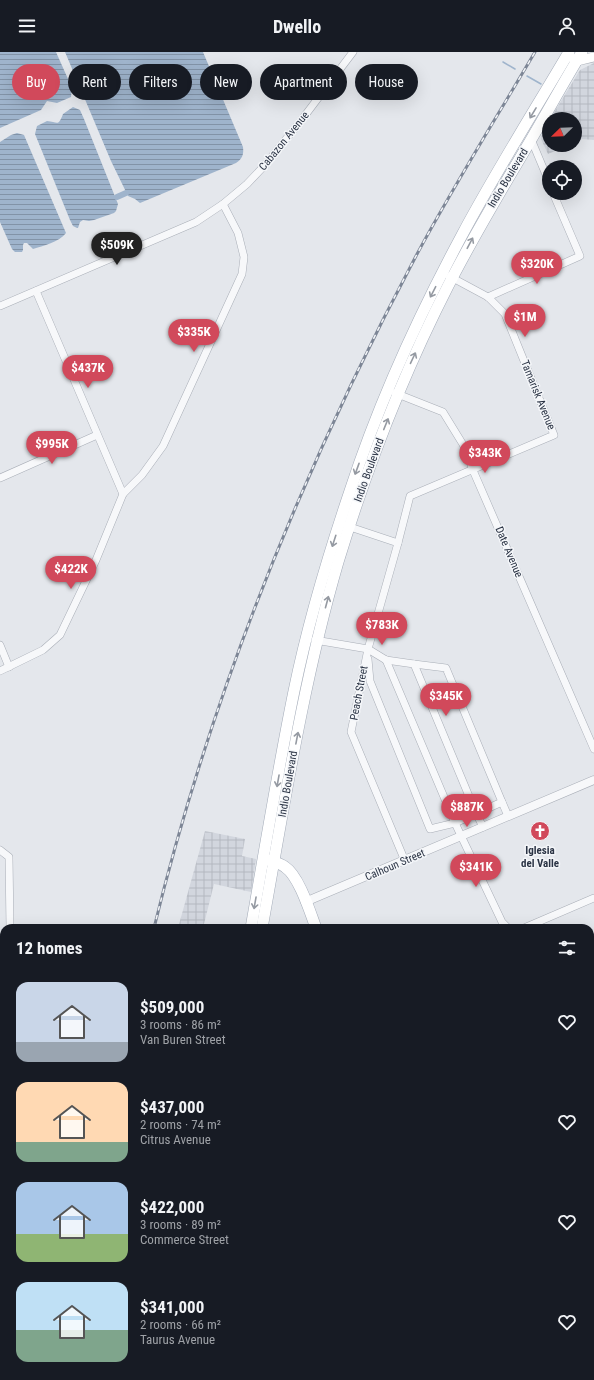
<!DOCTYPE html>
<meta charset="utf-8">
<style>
:root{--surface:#171b24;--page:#242831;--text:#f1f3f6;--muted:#9ea1a6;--accent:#d1495b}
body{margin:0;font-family:"Roboto Condensed",sans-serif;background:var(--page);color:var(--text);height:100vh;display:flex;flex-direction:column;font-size:15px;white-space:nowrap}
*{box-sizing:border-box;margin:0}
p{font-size:13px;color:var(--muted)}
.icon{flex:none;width:22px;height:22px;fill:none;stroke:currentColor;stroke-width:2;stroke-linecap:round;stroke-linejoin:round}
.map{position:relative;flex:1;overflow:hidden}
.panel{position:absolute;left:0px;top:872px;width:594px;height:456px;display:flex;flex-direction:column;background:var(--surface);border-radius:12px 12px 0 0;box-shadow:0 4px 16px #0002}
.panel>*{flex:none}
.banner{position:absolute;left:12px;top:12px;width:570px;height:36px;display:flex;gap:8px}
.needle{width:26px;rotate:247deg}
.controls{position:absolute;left:542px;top:60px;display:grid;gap:8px}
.controls a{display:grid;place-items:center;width:40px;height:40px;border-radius:50%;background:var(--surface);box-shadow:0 4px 16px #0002;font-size:20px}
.price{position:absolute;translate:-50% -34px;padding:0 9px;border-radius:14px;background:var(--accent);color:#fff;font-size:13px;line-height:26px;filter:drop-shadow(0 1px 2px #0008)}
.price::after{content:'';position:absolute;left:50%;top:24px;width:12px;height:9px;margin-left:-6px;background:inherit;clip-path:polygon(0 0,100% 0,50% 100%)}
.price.active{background:#222;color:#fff}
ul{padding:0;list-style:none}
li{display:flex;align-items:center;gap:12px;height:100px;padding:0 16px}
li span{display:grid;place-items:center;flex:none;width:112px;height:80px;border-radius:12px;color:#555}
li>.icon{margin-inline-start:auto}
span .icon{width:48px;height:48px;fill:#fffc;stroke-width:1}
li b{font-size:17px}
h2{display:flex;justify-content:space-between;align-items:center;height:48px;padding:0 16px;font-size:17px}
.pill{padding:0 14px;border-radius:18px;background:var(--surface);box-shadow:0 4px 16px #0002;font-size:14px;line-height:36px}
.pill.active{background:var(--accent);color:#fff}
header{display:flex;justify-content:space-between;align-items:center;height:52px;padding:0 16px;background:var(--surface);font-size:18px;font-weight:700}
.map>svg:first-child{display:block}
</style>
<header><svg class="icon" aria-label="menu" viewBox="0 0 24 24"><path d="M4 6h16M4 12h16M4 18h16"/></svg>Dwello<svg class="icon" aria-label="person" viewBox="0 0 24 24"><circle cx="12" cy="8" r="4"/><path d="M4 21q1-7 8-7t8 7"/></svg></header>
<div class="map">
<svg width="594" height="1328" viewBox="0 0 594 1328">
<defs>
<pattern id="industrial-grid" width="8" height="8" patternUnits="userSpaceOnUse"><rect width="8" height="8" fill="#d2d6de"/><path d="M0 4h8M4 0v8" fill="none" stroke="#b4b8c0"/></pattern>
<pattern id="water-rules" width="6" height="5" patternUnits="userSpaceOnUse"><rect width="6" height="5" fill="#9fb4cc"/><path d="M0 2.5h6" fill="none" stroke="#8293a7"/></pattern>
</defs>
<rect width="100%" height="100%" fill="#e4e7ec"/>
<path fill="#d2d6de" d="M594,1252V1328H518L516,1324H590V1254Z"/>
<g fill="url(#industrial-grid)">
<path d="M594,11V88L582,87L575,90V67H550L580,18Z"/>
<path d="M549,68V93H569L548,102L541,87L543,78Z"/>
<path d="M205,779L245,787L242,804L256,807L251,840L214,832L203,876H178Z"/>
<path d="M590,1108L594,1117V1252L590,1254Z"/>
</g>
<path fill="#c9d6c5" d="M594,909V1117L590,1108V911Z"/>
<g fill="url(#water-rules)">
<path d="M0,0H56L72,36L71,45L57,51L47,49L41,58L0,76Z"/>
<path d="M65,0H203L243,95C244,103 242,107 236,111L140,151L135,147L128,144L111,109Z"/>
<path d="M73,55L80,58L84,67L118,152L116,159L114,161L94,168L89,169L83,168L80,170L78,176H77L73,174L70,168L35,82L37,74L47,69C58,70 58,75 63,62Z"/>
<path d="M17,81L24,83L66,181C59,190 43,194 33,197L27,191H24L23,193V198L22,200H15L12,197L0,170V90L11,83Z"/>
</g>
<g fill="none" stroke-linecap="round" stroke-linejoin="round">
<g stroke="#9fb4cc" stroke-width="1.5">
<path d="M503,10L515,17"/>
<path d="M527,24L541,32"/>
</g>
<path stroke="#9fb4cc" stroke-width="6" d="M117,145L126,141"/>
<g stroke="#a9aeb7" stroke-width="8">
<g id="minor">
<path d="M531,87L549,130"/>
<path d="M36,239L123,442"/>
<path d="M488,245L580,204L553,141"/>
<path d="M0,254L196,170L223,152L247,132L264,114L300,70L353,0"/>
<path d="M395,341L443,360L467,399L472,416L594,697"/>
<path d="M0,426L97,383"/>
<path d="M347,474L398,491"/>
<path d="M315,588L368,597L386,608L414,612L476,761L483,775"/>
<path d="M0,593L9,615"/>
<path d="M368,607L370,629L430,777L455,771L502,750L446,616L414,612"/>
<path d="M386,608L455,771L502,870L508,876"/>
<path d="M0,619L43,598L60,583L96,508L123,442L142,423L163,394L242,222L244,205L238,181L223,152"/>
<path d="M502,750L508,764"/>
<path d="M0,798L9,805L10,876"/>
<path d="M405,809L351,680L368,597L398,491L410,444L554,383L505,262L488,245L449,224"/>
<path d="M524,876L594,846"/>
<path d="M377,1328L387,1324"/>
</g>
</g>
<g stroke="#a9aeb7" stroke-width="9">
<g id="tertiary">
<path d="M305,850L594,728"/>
<path d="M251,1324L252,1328"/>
</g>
</g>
<g stroke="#a9aeb7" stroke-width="10">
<path id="secondary" d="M572,6L577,9L594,5"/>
</g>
<g stroke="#a3abb8" stroke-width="12">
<g id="primary">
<path d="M268,808C274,810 280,811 285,815C299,824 310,860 316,876"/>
<path d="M251,876C265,797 278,717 294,639C308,571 328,504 350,439C379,350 418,265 462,183C495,121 533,61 569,0"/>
<path d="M262,876C284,754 303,630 338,510C367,415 403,322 448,234C474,183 503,135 532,86C549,57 565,28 582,0"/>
<path d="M0,1023H4"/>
<path d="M506,1324L507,1328"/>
<path d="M171,1328L172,1324"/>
<path d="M183,1328L184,1324"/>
</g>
</g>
<use href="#minor" stroke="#f7f8fa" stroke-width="7"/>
<use href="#tertiary" stroke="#f7f8fa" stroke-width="8"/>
<use href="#secondary" stroke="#fff" stroke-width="9"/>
<use href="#primary" stroke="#fff" stroke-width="11"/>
<g stroke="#7d8696" stroke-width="3">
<g id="rail">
<path d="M154,876C211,642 303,417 416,204C453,135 495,68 535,0"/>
<path d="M70,1328L71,1324"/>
</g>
</g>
<use href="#rail" stroke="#f4f6f9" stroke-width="1.5" stroke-dasharray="4.5" stroke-linecap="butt"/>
</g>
<defs><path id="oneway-shaft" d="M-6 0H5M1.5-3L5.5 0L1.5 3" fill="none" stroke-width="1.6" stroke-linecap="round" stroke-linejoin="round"/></defs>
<g stroke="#959aa2">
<use href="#oneway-shaft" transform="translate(533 61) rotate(121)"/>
<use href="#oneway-shaft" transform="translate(470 191) rotate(-62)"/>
<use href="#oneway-shaft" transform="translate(433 240) rotate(117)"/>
<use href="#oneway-shaft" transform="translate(413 306) rotate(-65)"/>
<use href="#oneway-shaft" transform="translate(386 372) rotate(-68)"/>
<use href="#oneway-shaft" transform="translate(357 417) rotate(110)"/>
<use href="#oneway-shaft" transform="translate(334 489) rotate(108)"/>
<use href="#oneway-shaft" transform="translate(327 550) rotate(-75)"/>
<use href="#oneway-shaft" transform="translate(297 686) rotate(-79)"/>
<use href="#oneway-shaft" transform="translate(278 729) rotate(100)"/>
<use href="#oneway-shaft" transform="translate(255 851) rotate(100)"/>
</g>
<defs>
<g id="church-disc" transform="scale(1)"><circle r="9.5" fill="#d1495b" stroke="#f4f6f9"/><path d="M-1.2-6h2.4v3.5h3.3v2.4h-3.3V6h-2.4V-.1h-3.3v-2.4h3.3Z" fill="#fff"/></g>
</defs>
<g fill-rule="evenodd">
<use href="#church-disc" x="540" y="779"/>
</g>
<g text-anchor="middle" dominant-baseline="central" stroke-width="3" stroke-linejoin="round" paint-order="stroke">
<g font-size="11" fill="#2b3445" stroke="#f4f6f9">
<text transform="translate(284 89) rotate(-51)">Cabazon Avenue</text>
<text transform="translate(508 126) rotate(-59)">Indio Boulevard</text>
<text transform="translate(538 343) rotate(68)">Tamarisk Avenue</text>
<text transform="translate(369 418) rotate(-70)">Indio Boulevard</text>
<text transform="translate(509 500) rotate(67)">Date Avenue</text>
<text transform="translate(359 641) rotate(-79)">Peach Street</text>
<text transform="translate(288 732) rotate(-80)">Indio Boulevard</text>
<text transform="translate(395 813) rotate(-23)">Calhoun Street</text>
</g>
<g font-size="11" font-weight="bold" fill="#2b3445" stroke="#f4f6f9">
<text x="540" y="798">Iglesia<tspan x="540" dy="13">del Valle</tspan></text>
</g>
</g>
</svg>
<div class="controls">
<a><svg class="needle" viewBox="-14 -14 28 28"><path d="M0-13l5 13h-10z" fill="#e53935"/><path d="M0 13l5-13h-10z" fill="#9ea1a6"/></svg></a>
<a><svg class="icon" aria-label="locate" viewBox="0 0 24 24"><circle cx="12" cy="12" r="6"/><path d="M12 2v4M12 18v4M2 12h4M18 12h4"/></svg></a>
</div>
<b class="price active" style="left:117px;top:214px">$509K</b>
<b class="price" style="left:537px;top:233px">$320K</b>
<b class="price" style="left:525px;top:286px">$1M</b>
<b class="price" style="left:194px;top:301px">$335K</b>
<b class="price" style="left:88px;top:337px">$437K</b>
<b class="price" style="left:52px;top:413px">$995K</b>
<b class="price" style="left:485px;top:422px">$343K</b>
<b class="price" style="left:71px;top:538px">$422K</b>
<b class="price" style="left:382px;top:594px">$783K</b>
<b class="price" style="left:446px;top:665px">$345K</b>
<b class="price" style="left:467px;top:776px">$887K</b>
<b class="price" style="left:476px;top:836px">$341K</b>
<div class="banner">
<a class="pill active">Buy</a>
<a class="pill">Rent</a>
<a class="pill">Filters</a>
<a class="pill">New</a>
<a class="pill">Apartment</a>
<a class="pill">House</a>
</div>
<section class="panel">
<h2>12 homes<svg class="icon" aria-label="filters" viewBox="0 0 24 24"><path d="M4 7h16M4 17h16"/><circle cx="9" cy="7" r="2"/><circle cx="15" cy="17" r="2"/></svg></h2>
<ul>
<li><span style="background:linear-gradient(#c9d6e8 75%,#9aa5b1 0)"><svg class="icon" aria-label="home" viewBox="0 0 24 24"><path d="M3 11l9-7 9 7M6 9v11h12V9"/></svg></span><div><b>$509,000</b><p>3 rooms · 86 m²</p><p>Van Buren Street</p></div><svg class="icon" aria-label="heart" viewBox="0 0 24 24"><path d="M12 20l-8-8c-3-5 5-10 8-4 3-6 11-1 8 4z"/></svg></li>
<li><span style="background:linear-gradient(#ffd9b3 75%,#7fa58c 0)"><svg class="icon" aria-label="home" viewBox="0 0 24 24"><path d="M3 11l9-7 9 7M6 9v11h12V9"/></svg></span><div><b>$437,000</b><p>2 rooms · 74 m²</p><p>Citrus Avenue</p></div><svg class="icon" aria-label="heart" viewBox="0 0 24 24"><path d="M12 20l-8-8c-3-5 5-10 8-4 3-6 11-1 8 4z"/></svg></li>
<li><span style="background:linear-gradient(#a9c7e8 65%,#8fb573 0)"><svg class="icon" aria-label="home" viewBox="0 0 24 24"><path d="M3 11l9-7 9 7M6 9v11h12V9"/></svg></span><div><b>$422,000</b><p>3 rooms · 89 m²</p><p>Commerce Street</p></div><svg class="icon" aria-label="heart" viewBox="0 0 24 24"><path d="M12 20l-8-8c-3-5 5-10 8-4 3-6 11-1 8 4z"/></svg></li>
<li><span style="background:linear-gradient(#bfe0f5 60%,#7fa58c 0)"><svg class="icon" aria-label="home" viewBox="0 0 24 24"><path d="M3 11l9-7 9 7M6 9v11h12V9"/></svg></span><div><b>$341,000</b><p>2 rooms · 66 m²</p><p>Taurus Avenue</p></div><svg class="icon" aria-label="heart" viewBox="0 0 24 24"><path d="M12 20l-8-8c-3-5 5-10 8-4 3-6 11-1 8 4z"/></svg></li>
</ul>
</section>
</div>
